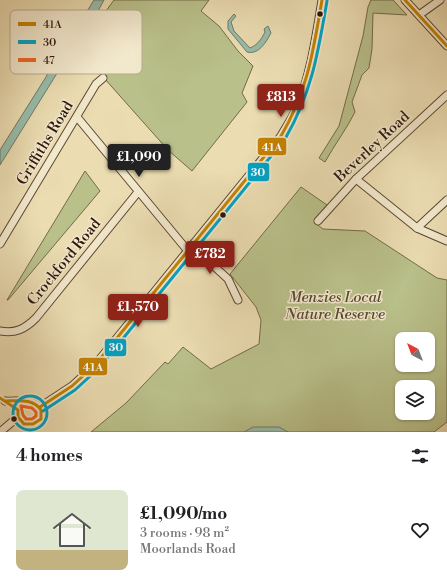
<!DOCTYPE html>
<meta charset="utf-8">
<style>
:root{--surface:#fff;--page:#f6f6f6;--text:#202124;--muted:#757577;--accent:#8f2418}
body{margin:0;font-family:"Libre Bodoni",serif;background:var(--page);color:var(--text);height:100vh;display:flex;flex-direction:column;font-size:15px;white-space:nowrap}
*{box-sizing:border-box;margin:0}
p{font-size:13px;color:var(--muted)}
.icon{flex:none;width:22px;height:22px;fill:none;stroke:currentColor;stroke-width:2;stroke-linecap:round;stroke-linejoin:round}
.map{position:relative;height:432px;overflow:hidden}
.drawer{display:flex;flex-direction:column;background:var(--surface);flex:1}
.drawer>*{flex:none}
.needle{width:26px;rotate:318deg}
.tools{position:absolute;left:395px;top:332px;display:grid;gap:8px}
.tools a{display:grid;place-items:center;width:40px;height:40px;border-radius:8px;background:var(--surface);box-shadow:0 1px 3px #0004;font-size:20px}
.price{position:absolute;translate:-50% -34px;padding:0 9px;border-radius:4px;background:var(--accent);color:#fff;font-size:13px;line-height:26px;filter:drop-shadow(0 1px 2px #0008)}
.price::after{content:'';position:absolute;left:50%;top:24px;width:12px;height:9px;margin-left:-6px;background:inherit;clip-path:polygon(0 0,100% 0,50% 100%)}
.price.active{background:#222;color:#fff}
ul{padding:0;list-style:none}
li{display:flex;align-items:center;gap:12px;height:100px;padding:0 16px}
li span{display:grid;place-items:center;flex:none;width:112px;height:80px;border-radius:8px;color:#555}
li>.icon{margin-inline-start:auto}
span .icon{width:48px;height:48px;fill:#fffc;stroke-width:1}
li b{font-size:17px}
h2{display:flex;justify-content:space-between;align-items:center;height:48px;padding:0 16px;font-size:17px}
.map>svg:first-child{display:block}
</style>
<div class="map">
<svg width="447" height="432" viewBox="0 0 447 432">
<rect width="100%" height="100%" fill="#ebdcb1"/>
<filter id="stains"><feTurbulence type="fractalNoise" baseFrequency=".005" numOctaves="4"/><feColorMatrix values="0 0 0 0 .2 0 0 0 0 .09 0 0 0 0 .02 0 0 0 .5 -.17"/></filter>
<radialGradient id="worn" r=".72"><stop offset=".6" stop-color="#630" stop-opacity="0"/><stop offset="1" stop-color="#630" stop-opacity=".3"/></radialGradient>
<g fill="#b9c08a" stroke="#736a4a" fill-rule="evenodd">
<path d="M114,0H209L201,11L219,26L238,51L253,66L242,93L247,102L192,171L168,150L104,78L101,69L81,45Z"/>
<path d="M371,0H393L407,15L373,13L372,49L369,68L362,75L352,102L355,112C346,130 335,144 325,162L319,158L339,126L363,36L368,7Z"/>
<path d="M85,171L100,191L8,300H7Z"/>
<path d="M301,187L327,205L314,222L323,229L365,231L437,278L447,280V422L434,432H91L126,403L165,362L168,364L183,347L211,369L259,344L261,320L256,307L230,274ZM402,339H428V365H402ZM402,387H428V413H402Z"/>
</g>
<g fill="#98bcaa" stroke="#6d796a">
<path d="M94,0H104L85,35L69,54L0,165V150L46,77L53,62L58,58Z"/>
<path d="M234,14L236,16L231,22L234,31L250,48C257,45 261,40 265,32L264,29L268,26L271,33C266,42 259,55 247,52L228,29V21Z"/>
<path d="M253,427H279L288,432H244Z"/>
</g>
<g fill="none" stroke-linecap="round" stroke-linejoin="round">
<g stroke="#5c4734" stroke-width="9">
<g id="minor">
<path d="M405,0L447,46"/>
<path d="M419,15L440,0"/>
<path d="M77,117L188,251"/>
<path d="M356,179L417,228L447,241"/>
<path d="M318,221L356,179L447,95"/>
<path d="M417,228L447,200"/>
<path d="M0,244L96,84L103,78"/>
<path d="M192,246L228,279L238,300"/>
<path d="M0,331C15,334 25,329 36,318L138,192"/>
<path d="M5,401C18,402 39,397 42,413L38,422L28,425C20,422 16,416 19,408L24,402"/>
<path d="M40,407L72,386L95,365L281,136C286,127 293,117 297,107C311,73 316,36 322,0"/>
<path d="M0,432L18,417"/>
</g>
</g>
<use href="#minor" stroke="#f2e8cc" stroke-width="7"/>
<g stroke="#f2e8cc" stroke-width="6">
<g id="bus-1">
<path d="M405,0L447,46"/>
<path d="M0,398L18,410V417L24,424H33L41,419V410C33,398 18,401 5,401"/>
<path d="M40,407L72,386L95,365L281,136C308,90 313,52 322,0"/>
</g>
</g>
<g stroke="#f2e8cc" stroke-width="6">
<g id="bus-2">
<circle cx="30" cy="413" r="17"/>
<path d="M43,411L75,390L99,368L285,139C312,92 318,53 327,1"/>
</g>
</g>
<g stroke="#f2e8cc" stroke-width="6">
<path id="bus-3" d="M21,406L32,408L36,412V416L32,419H26L23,415Z"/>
</g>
<use href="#bus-1" stroke="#c48203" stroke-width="3"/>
<use href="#bus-2" stroke="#02a2c4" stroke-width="3"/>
<use href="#bus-3" stroke="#f26522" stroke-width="3"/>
</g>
<g fill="#2d150b" stroke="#f2e8cc" stroke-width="1.5">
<circle cx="320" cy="14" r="3.5"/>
<circle cx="223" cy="215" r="3.5"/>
<circle cx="14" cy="419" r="3.5"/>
</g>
<g text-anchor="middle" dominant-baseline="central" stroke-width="3" stroke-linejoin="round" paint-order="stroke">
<g font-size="15" fill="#2d150b" stroke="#f2e8cc">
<text transform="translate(45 143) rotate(-59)">Griffiths Road</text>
<text transform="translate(372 147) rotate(-43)">Beverley Road</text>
<text transform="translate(64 262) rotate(-51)">Crockford Road</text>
</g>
<g font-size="15" font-style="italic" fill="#574831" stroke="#f2e8cc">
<text x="335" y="297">Menzies Local<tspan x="335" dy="17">Nature Reserve</tspan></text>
</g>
</g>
<rect x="10" y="10" width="132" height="64" rx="6" fill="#f2e8cc" stroke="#b7a992" stroke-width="1"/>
<rect x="18" y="22" width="18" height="4" fill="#c48203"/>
<rect x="18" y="40" width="18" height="4" fill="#02a2c4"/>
<rect x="18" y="58" width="18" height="4" fill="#f26522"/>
<g font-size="11" fill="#2d150b">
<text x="43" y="28">41A</text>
<text x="43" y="46">30</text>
<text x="43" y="64">47</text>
</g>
<g stroke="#f2e8cc" stroke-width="1.5">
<rect x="257" y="137" width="30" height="19" rx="4" fill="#c48203"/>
<rect x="247" y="162" width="23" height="20" rx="4" fill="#02a2c4"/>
<rect x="104" y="338" width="23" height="19" rx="4" fill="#02a2c4"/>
<rect x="78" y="357" width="30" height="19" rx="4" fill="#c48203"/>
</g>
<g font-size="11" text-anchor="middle" font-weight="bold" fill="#fff">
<text x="272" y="151">41A</text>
<text x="258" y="176">30</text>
<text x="116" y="351">30</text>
<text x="93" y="371">41A</text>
</g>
<rect width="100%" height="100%" filter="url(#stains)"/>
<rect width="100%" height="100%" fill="url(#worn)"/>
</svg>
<div class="tools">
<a><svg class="needle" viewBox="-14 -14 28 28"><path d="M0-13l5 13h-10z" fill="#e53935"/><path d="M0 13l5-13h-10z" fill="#757577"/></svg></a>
<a><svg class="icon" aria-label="layers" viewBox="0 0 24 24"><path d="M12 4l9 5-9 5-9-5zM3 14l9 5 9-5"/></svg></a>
</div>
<b class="price" style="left:281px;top:118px">£813</b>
<b class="price active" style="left:139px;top:178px">£1,090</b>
<b class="price" style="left:210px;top:275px">£782</b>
<b class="price" style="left:138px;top:328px">£1,570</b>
</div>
<section class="drawer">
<h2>4 homes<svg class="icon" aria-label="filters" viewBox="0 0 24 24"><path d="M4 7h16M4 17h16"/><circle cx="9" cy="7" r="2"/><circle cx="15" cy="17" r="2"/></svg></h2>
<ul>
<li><span style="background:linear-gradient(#dfe7d0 75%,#c2b280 0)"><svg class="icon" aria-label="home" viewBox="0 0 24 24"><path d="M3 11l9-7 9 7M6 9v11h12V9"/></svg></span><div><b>£1,090/mo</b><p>3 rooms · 98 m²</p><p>Moorlands Road</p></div><svg class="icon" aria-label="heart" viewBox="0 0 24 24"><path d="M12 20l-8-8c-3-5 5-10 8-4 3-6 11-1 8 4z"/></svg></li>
</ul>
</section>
